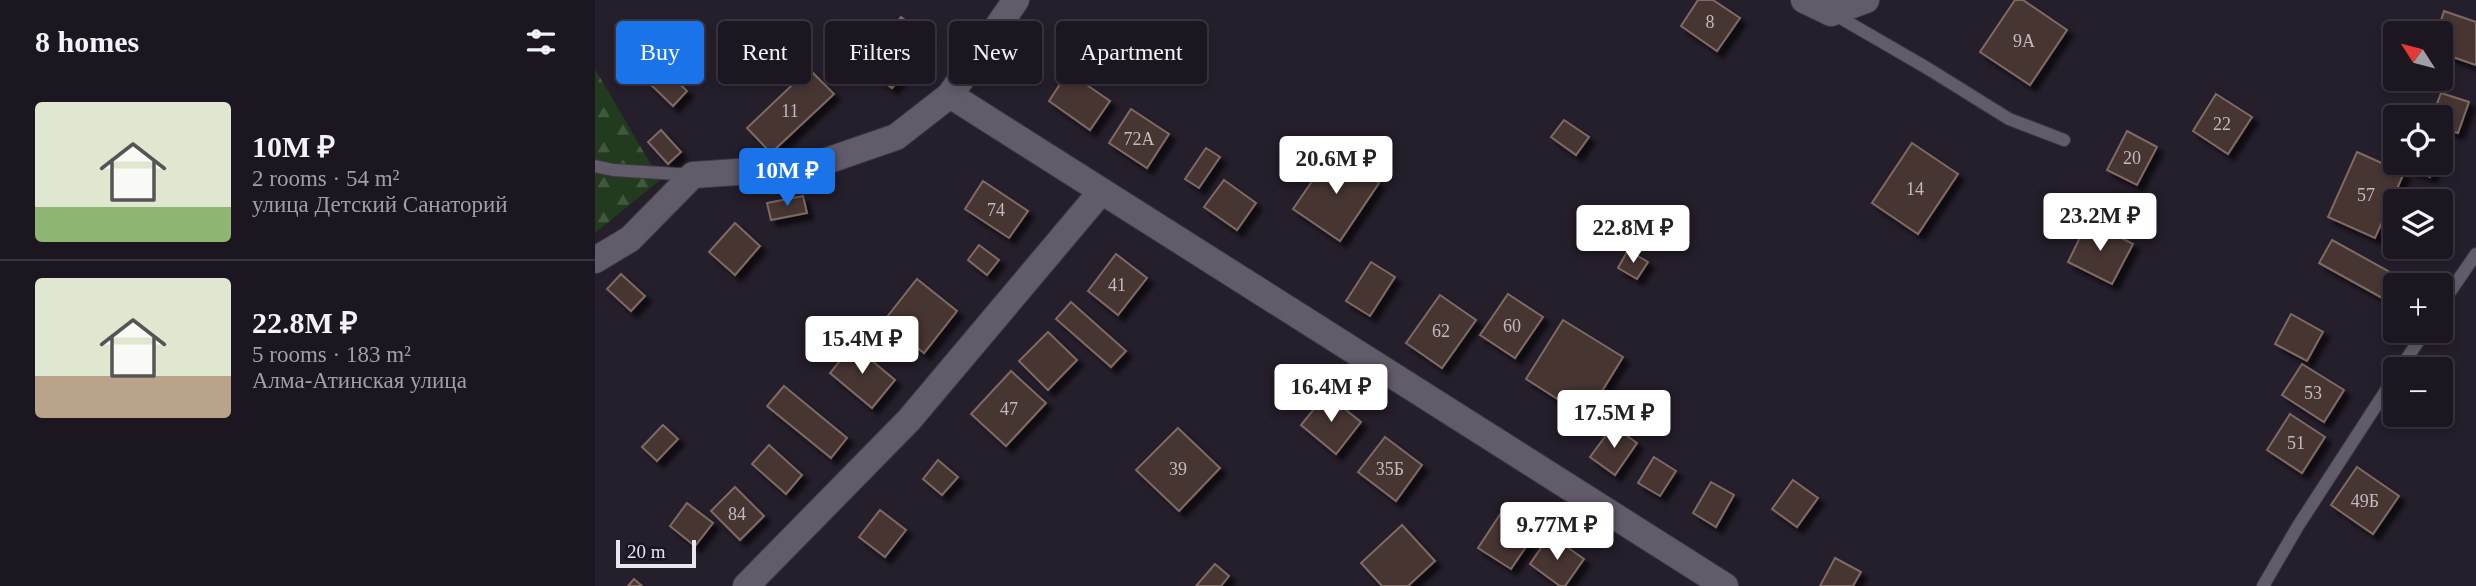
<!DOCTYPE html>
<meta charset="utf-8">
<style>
:root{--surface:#1c1620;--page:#251f29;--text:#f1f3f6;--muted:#a09fa5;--line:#3a353e;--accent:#1a73e8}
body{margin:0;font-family:"Times New Roman",serif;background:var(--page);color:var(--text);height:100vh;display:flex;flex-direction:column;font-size:26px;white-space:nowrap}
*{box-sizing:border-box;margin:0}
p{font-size:23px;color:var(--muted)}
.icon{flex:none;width:38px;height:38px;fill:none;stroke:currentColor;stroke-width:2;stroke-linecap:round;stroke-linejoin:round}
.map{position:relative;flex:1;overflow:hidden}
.sheet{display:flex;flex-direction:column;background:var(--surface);width:595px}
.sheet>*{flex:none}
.top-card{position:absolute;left:21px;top:21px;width:665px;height:63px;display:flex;gap:14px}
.needle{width:46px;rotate:306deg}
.fabs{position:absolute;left:1788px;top:21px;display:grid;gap:14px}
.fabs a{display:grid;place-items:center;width:70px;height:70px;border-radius:7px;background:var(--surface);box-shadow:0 4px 10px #0003,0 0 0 2px var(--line);font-size:35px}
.scale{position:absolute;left:21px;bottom:18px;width:80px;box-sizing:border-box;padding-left:7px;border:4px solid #eae6ef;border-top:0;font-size:19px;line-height:24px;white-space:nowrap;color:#eae6ef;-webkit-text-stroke:5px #1b1521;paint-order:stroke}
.price{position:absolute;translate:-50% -60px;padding:0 16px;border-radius:7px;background:#fff;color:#222;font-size:23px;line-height:46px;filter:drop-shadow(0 2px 4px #0008)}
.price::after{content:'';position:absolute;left:50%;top:42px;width:21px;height:16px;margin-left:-10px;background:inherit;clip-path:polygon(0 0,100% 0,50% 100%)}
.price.on{background:var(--accent);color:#fff}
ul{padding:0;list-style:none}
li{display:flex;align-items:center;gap:21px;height:175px;padding:0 35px}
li+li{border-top:2px solid var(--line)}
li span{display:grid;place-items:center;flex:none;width:196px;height:140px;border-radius:7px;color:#555}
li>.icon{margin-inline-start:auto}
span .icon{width:84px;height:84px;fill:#fffc;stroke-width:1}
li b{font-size:30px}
h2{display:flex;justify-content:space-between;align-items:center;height:84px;padding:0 35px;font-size:30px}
.tag{padding:0 24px;border-radius:7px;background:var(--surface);box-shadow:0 4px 10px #0003,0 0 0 2px var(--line);font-size:24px;line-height:63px}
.tag.on{background:var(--accent);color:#fff}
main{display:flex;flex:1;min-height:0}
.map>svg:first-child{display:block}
</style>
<main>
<section class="sheet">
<h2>8 homes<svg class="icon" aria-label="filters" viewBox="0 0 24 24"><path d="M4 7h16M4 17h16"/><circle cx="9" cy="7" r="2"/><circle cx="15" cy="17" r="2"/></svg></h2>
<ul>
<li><span style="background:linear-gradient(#dfe7d0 75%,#8fb573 0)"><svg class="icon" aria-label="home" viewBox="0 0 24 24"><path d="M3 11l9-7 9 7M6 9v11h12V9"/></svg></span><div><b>10M ₽</b><p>2 rooms · 54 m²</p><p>улица Детский Санаторий</p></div></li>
<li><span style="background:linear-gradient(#dfe7d0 70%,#b9a48a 0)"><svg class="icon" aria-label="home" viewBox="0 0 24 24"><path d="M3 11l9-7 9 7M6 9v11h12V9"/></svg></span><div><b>22.8M ₽</b><p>5 rooms · 183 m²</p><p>Алма-Атинская улица</p></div></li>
</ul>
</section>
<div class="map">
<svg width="1881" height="586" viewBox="0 0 1881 586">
<defs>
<pattern id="forest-firs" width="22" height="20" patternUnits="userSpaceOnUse" patternTransform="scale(1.75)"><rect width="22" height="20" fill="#223b1e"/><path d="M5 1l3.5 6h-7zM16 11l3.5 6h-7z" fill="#42573f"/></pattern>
<filter id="shadow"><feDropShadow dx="6" dy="6" stdDeviation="2" flood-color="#0009"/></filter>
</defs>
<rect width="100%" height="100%" fill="#251e2b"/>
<path fill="url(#forest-firs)" d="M0,69L65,180L0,233Z"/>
<g fill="#463530" stroke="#7d6a64" stroke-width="2" filter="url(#shadow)">
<path d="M1103,0H1118L1145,18L1122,51L1086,26Z"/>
<path d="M1420,0H1428L1472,30L1435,85L1385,52Z"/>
<path d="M1849,11L1881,22V65L1846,53V33H1842Z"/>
<path d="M306,17L334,38L297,88L268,67Z"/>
<path d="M475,37L491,47L475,70L460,59Z"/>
<path d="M67,67L92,91L78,106L53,82Z"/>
<path d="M214,69L239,94L176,153L152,128Z"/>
<path d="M473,72L515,101L495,130L454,101Z"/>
<path d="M1846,93L1874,102L1863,133L1846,128V117H1837Z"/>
<path d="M1621,94L1657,117L1633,154L1598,131Z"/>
<path d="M536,109L574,134L552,168L514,143Z"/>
<path d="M969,120L994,137L981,155L956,137Z"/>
<path d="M66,130L86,152L73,164L53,142Z"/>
<path d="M1532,131L1562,147L1542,185L1512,170Z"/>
<path d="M1317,143L1363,174L1323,234L1277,203Z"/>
<path d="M611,148L625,157L604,188L590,179Z"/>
<path d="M738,151L784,183L745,241L698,209Z"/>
<path d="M1762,152L1809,173L1780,238L1733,217Z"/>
<path d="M1801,163H1841L1835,177Z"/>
<path d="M629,180L661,203L642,230L609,207Z"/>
<path d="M388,181L433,211L414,238L370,209Z"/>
<path d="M208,196L212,213L176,220L172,203Z"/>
<path d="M1493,221L1538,244L1517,284L1473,262Z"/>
<path d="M140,223L165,246L140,275L114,252Z"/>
<path d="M1737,240L1813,282L1811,285H1801L1800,305L1724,263Z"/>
<path d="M384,245L404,260L392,275L373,260Z"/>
<path d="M1033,250L1053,262L1042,279L1023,268Z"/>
<path d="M521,254L552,278L523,315L493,291Z"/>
<path d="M776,262L800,277L775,316L751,301Z"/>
<path d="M26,274L50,296L36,311L12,289Z"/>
<path d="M322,279L362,311L329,353L288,322Z"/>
<path d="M913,294L948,317L920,358L885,335Z"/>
<path d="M845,295L881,320L847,368L811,343Z"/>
<path d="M476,302L531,351L516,367L461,319Z"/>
<path d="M1696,314L1728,332L1712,361L1680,344Z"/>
<path d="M968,320L1028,357L991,417L931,379Z"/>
<path d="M453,332L482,360L453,390L424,361Z"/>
<path d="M258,345L300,380L277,408L235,373Z"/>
<path d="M1707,364L1749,390L1729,422L1687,395Z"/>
<path d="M416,371L451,403L411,446L376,414Z"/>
<path d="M189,386L252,438L236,458L172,406Z"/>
<path d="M731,394L766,422L741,454L706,425Z"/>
<path d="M1695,414L1730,437L1707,473L1672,450Z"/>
<path d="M68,425L83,439L62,461L47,447Z"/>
<path d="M1018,426L1042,443L1020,475L995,457Z"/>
<path d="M583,428L625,468L584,511L541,470Z"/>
<path d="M790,437L827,465L801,501L763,472Z"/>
<path d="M174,445L207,475L191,494L157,464Z"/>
<path d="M1059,457L1081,471L1065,496L1043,483Z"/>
<path d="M343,460L363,477L347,495L328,479Z"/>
<path d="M1762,467L1804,496L1778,534L1736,505Z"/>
<path d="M1198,480L1223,498L1202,527L1177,509Z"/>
<path d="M1116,482L1139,495L1121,527L1098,513Z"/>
<path d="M140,487L169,516L145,540L116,511Z"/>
<path d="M92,503L118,523L100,546L75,526Z"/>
<path d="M910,507L943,529L916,569L883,548Z"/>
<path d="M285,510L311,530L290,557L264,537Z"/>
<path d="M807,525L840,561L813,586H787L766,563Z"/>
<path d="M955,535L989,559L970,586H965L935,564Z"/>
<path d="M1240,558L1266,572L1258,586H1225Z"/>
<path d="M620,564L634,576L626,586H601Z"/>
<path d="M39,579L47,586H33Z"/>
</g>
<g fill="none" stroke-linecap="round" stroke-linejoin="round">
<g stroke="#3e3943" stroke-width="14">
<g id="service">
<path d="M1237,13L1332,68L1414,119L1469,140"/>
<path d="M0,166L18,170L98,175"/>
<path d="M1846,305L1881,254"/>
<path d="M1805,369L1830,331"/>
<path d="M1668,586L1703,526L1801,375"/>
</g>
</g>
<g stroke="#3e3943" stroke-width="28">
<g id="minor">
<path d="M1209,0L1236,13L1271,0"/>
<path d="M355,95L1130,586"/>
<path d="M0,260L35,239L98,175L214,167L301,137L355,95L421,0"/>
<path d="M151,586L314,420L505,193"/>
</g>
</g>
<use href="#service" stroke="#625b6a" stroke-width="12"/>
<use href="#minor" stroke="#625b6a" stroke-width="26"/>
</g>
<g text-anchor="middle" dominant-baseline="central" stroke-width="5" stroke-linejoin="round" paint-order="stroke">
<g font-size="18" fill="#c1babf">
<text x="1115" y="22">8</text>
<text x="1429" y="41">9А</text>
<text x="195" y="111">11</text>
<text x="1627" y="124">22</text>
<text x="544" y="139">72А</text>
<text x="1537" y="158">20</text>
<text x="1320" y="189">14</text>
<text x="1771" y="195">57</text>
<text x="401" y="210">74</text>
<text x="522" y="285">41</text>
<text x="917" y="326">60</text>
<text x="846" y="331">62</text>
<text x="1718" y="393">53</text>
<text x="414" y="409">47</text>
<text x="1701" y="443">51</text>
<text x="583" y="469">39</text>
<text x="795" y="469">35Б</text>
<text x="1770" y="501">49Б</text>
<text x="142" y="514">84</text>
</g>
</g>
</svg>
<div class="fabs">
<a><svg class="needle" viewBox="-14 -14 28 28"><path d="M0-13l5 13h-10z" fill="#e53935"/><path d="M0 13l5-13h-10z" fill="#a09fa5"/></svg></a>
<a><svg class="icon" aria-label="locate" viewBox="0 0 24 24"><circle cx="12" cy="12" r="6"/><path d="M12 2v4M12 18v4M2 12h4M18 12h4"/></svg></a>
<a><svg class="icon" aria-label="layers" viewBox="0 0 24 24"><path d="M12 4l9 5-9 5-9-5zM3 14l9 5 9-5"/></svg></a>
<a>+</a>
<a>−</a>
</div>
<div class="scale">20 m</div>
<b class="price" style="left:741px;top:196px">20.6M ₽</b>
<b class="price on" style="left:192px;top:208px">10M ₽</b>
<b class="price" style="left:1505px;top:253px">23.2M ₽</b>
<b class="price" style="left:1038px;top:265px">22.8M ₽</b>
<b class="price" style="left:267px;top:376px">15.4M ₽</b>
<b class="price" style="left:736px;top:424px">16.4M ₽</b>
<b class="price" style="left:1019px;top:450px">17.5M ₽</b>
<b class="price" style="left:962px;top:562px">9.77M ₽</b>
<div class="top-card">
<a class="tag on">Buy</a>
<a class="tag">Rent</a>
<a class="tag">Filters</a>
<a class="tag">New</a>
<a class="tag">Apartment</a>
</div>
</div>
</main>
